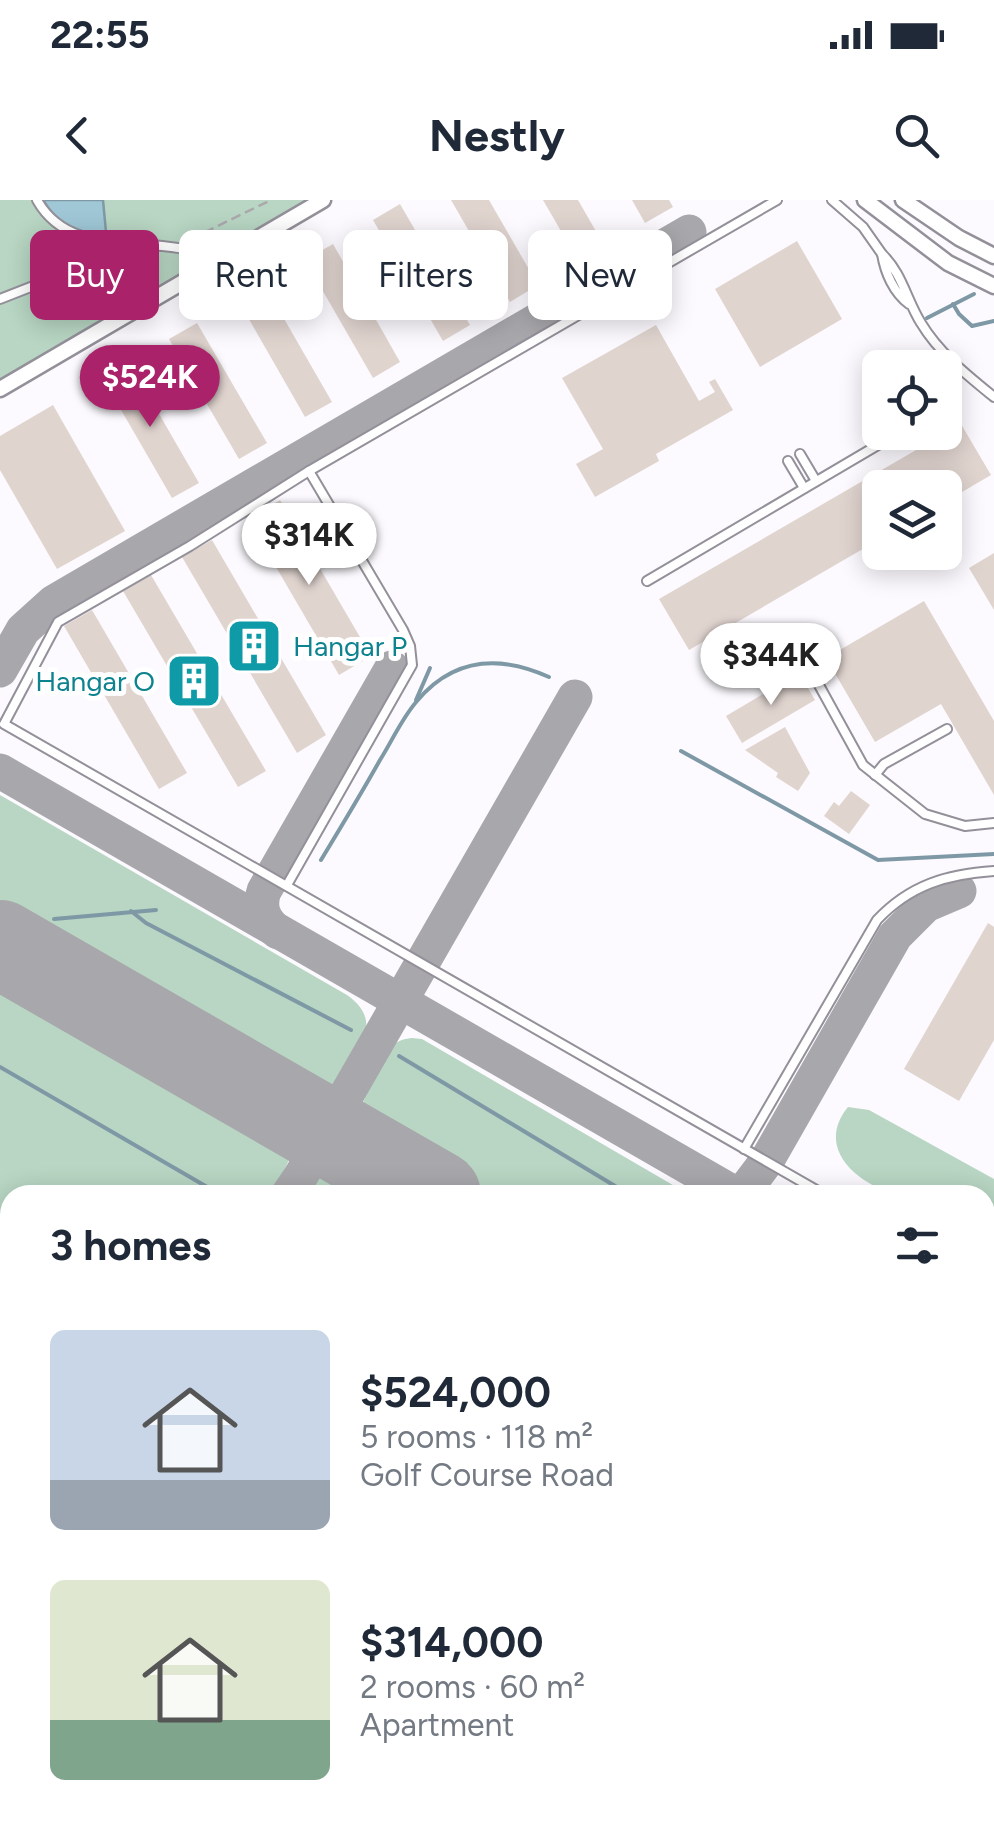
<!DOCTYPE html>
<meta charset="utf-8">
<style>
:root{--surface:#fff;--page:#f2f2f3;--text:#1f2937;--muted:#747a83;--accent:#aa2269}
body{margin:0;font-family:Figtree,sans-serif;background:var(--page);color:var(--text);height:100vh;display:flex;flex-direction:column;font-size:38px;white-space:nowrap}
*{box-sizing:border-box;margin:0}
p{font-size:32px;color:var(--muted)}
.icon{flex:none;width:55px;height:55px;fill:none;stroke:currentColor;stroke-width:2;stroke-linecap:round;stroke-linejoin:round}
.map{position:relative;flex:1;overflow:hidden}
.drawer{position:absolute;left:0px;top:985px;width:995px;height:640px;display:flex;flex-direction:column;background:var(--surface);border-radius:30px 30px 0 0;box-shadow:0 5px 25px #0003}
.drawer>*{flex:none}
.top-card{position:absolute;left:30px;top:30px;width:935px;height:90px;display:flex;gap:20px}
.controls{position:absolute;left:862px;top:150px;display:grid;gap:20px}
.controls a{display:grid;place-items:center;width:100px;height:100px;border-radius:15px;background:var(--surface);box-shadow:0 5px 25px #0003;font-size:50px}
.price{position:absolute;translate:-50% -85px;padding:0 22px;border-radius:35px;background:#fff;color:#222;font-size:32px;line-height:65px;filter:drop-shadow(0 2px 5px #0008)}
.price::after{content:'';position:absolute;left:50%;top:60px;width:30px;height:22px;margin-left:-15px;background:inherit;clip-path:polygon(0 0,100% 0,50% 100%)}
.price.selected{background:var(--accent);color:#fff}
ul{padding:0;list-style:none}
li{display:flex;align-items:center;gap:30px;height:250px;padding:0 50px}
li span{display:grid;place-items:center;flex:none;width:280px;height:200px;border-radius:15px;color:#555}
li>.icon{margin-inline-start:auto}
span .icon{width:120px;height:120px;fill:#fffc;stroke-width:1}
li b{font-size:42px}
h2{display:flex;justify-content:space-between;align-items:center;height:120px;padding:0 50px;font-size:42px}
.tag{padding:0 35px;border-radius:15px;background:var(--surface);box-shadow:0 5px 25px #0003;font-size:35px;line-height:90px}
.tag.selected{background:var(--accent);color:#fff}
.status{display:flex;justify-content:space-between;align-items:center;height:70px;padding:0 50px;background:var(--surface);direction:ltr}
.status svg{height:28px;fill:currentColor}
header{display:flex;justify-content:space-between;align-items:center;height:130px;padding:0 50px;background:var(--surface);font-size:45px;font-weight:700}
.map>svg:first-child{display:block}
</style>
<div class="status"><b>22:55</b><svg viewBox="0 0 49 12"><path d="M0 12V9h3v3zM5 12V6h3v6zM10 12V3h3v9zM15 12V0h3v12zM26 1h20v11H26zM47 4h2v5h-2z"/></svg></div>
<header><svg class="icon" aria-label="back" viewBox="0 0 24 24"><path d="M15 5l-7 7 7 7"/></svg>Nestly<svg class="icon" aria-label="search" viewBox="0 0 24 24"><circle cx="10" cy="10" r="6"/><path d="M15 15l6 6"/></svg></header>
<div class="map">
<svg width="994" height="1625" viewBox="0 0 994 1625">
<rect width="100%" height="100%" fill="#fcfafe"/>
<g fill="#b8d6c3">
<path d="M0,0H308L0,180Z"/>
<path d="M0,595L347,795C388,824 354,854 335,887L323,891L0,707Z"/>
<path d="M0,779L281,943L289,960L272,995H10V1033L0,1027Z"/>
<path d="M412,838L422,839L690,995H497L364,917C357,901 382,854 396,843C402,839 405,839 412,838Z"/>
<path d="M848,907L869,910L994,979V1055L985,1050V995C963,995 909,1000 890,995C883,993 876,987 869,983C840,966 823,937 848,907Z"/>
<path d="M329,973L374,995H306L319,976Z"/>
<path d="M0,1142L10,1148V1347L0,1341Z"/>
<path d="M985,1165L994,1170V1279L985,1273Z"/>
<path d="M985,1346L994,1351V1607L985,1602Z"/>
<path d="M0,1377L10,1383V1464L0,1458Z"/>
<path d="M342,1615H412L429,1625H334Z"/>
<path d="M596,1615H825L843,1625H613Z"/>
</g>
<path fill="#9fc7d6" stroke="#7e99a5" stroke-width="2.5" d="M43,0H103L106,32C79,40 56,22 43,0Z"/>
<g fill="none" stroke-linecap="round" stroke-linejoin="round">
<g stroke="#7e99a5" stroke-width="4">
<path d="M953,104L959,114L972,126L994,121"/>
<path d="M927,118L974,94"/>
<path d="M416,500L430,468"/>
<path d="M681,551L878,660L994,654"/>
<path d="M321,660C341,627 361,594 380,560C392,541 402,518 417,501C454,457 500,455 549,477"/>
<path d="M131,711L146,723L351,830"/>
<path d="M54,719L156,710"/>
<path d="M399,856L630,995"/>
<path d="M0,867L221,995"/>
<path d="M985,1197L994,1202"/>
<path d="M0,1300L10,1305"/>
<path d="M985,1417L994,1422"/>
</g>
<g stroke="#a8a7ab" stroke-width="35">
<path d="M0,470L23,430L54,402L689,32"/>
<path d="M0,571L737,995"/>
<path d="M278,732C264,721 258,708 264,691L392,468"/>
<path d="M347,894L575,497"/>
<path d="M288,995C295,984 305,972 309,960C319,920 264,897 238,880C270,897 318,934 347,894C331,944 385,964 420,985C387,968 335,928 305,968"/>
<path d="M741,995L766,962L895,736L926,705L959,691"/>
<path d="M985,1138L994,1143"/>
<path d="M0,1359L10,1365"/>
<path d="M444,1615L461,1625"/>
<path d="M565,1615L582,1625"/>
<path d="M517,1625L523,1615"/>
<path d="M938,1625L928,1619L940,1625"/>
</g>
<g stroke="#a8a7ab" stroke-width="88">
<path d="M0,744L437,995"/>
<path d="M0,1086L10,1092"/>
<path d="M985,1310L994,1315"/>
<path d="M922,1615L939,1625"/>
</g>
</g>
<g fill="#e0d4cf">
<path d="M451,0H489L538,85L510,102Z"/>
<path d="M543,0H578L605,47L579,62Z"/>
<path d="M632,0H669L673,7L645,23Z"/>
<path d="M400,4L470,125L443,141L373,20Z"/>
<path d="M797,41L842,119L760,167L715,89Z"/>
<path d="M333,44L400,162L373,178L305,60Z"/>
<path d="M264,84L332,202L305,217L238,100Z"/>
<path d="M197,123L267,243L239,259L169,139Z"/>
<path d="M656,125L699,201L715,192L709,182L715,179L733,210L656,254L659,261L595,297L576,264L603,249L562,178Z"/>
<path d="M129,162L199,283L172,298L102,177Z"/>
<path d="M53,205L125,331L57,369L0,270V236Z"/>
<path d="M961,224L991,275L945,302V288H880V339L689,450L659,399Z"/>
<path d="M280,300L371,456L339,475L248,319Z"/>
<path d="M212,340L326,535L297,553L182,357Z"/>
<path d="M994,353V410L969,368Z"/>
<path d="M151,375L266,571L238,587L123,391Z"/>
<path d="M924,401L994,521V595L941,504L875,542L826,458Z"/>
<path d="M92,410L187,573L159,589L64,426Z"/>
<path d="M799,473L815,500L742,543L726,516Z"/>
<path d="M785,527L810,573L798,591L776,577L778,573L745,550Z"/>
<path d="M851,591L870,605L849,634L824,616L834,602L839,606Z"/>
<path d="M988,723L994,727V840L959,901L904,869Z"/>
<path d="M10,1552V1615H60L54,1625H0V1570Z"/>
<path d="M214,1615H261L278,1625H208Z"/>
</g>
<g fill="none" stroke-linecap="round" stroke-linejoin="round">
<g stroke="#94909a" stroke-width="12">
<g id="lane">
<path d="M37,0C74,66 161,27 218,62"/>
<path d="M832,0L863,27L882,54"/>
<path d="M0,99L115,54L129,44"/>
<path d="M909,104C894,93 885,73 882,54C902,73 907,101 921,123C939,153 967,175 994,197"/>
<path d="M945,206L948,204"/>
<path d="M800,254L816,281"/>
<path d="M788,261L804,288"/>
<path d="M309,271L190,346L58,422L4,524L825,995"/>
<path d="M647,381L900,232"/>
<path d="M809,467L863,565L925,614L965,626L994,623"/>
<path d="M875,575L884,564L947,529"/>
<path d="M287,685L412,465L410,446L403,430L309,271L777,0"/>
<path d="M744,949L877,720C910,685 947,674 994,671"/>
<path d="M985,1087L994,1092"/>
<path d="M0,1481L8,1466"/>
<path d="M81,1625L87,1615"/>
<path d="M124,1625L130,1615"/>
</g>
</g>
<g stroke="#94909a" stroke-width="19">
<g id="street">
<path d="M865,0L948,63L994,86"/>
<path d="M903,0L959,38L994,56"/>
<path d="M0,189L323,0"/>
</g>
</g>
<path stroke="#aba9ad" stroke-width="2.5" stroke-dasharray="10 5" stroke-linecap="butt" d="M191,39L271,0"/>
<use href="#lane" stroke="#fff" stroke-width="8"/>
<use href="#street" stroke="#fff" stroke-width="14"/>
</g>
<defs>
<g id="building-square" transform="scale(2.875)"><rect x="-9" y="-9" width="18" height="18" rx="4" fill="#0f9aa8" stroke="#fff"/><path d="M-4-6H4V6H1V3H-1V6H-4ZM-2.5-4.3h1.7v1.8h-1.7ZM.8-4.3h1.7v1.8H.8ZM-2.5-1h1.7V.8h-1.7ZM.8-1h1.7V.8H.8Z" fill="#fff"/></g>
</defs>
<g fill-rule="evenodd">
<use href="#building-square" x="254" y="446"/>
<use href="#building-square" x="194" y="481"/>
</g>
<g text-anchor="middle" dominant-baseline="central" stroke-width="10" stroke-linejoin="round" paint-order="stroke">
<g font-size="28" fill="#0d838f" stroke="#fff" text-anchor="start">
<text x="293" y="446">Hangar P</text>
<text x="155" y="481" text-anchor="end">Hangar O</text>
</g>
</g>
</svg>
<div class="controls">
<a><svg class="icon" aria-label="locate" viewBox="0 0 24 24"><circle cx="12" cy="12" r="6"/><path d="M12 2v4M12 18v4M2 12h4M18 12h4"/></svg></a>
<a><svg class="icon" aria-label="layers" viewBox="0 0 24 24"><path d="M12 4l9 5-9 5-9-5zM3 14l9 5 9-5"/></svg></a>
</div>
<b class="price selected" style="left:150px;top:230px">$524K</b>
<b class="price" style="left:309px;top:388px">$314K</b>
<b class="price" style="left:771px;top:508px">$344K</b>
<div class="top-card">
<a class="tag selected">Buy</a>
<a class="tag">Rent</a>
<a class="tag">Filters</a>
<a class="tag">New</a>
</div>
<section class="drawer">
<h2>3 homes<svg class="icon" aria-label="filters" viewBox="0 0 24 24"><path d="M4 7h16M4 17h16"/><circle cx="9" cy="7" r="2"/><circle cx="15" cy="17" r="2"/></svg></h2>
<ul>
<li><span style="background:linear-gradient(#c9d6e8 75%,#9aa5b1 0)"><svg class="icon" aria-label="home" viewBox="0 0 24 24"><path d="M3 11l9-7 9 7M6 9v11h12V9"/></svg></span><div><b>$524,000</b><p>5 rooms · 118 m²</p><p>Golf Course Road</p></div></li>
<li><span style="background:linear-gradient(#dfe7d0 70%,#7fa58c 0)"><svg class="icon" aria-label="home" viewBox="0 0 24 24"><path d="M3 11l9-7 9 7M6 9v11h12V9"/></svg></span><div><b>$314,000</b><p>2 rooms · 60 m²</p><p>Apartment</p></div></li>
</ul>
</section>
</div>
